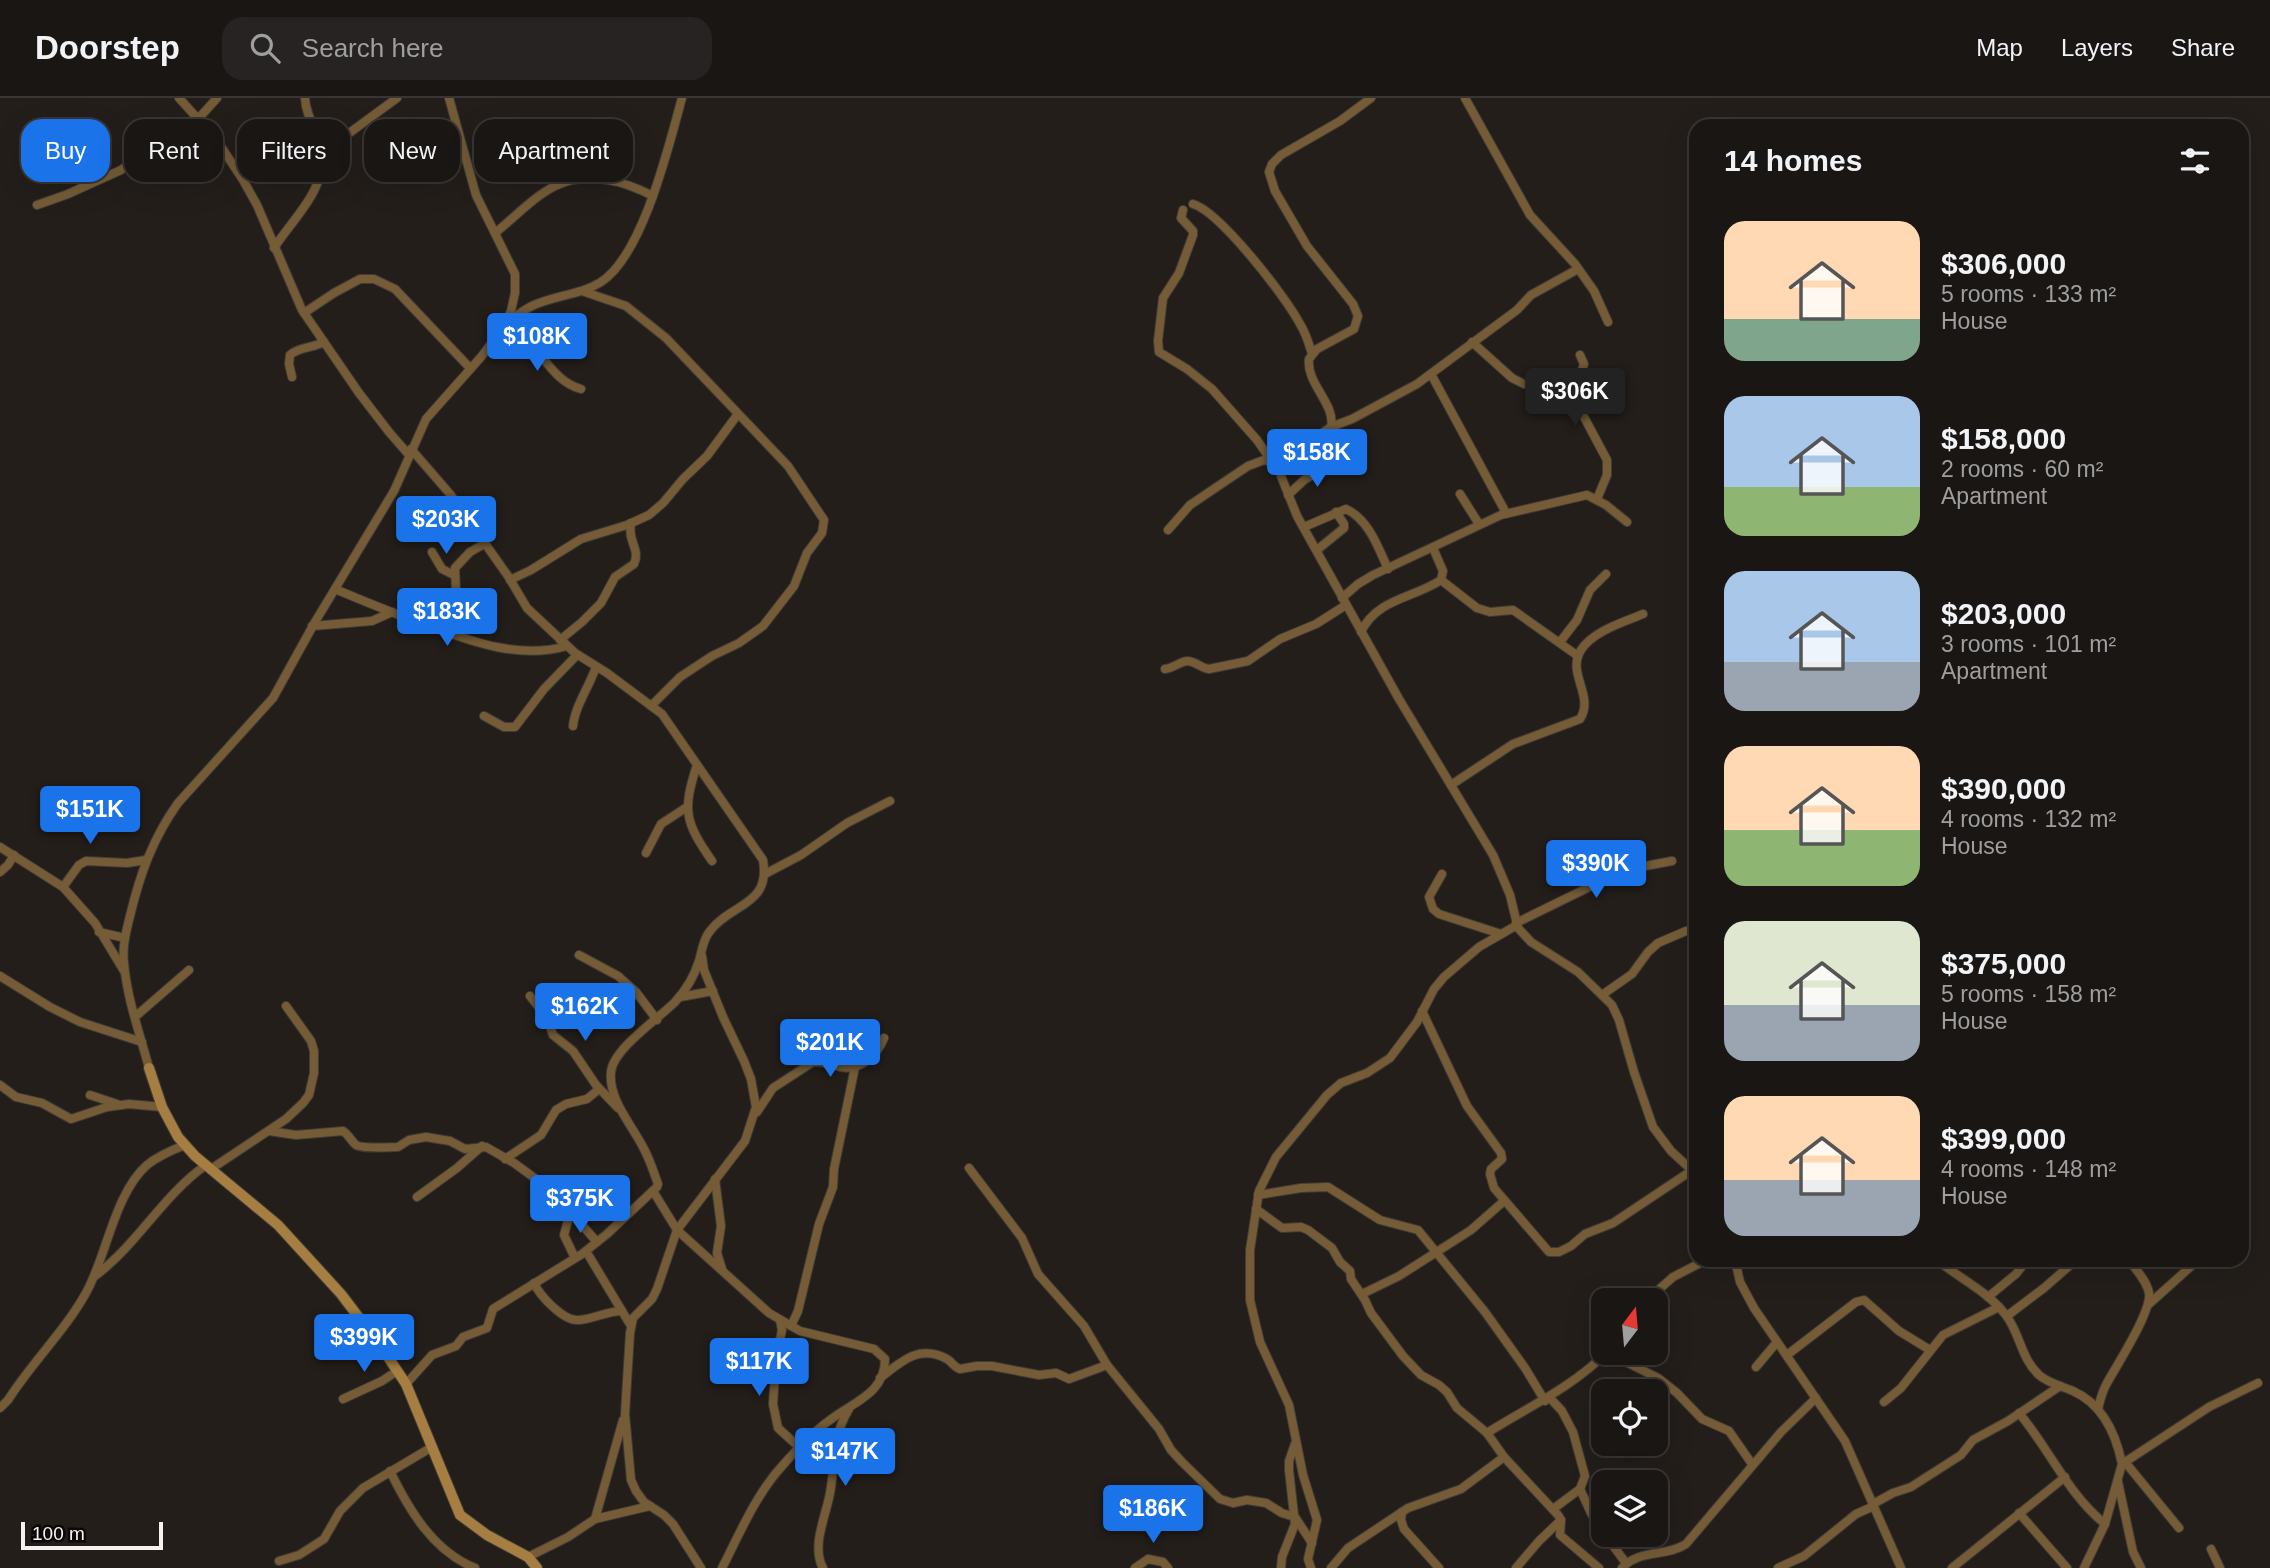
<!DOCTYPE html>
<meta charset="utf-8">
<style>
:root{--surface:#1a1614;--page:#272322;--text:#f1f3f6;--muted:#9f9fa0;--line:#383534;--accent:#1a73e8}
body{margin:0;font-family:Arial,sans-serif;background:var(--page);color:var(--text);height:100vh;display:flex;flex-direction:column;font-size:26px;white-space:nowrap}
*{box-sizing:border-box;margin:0}
p{font-size:23px;color:var(--muted)}
.icon{flex:none;width:38px;height:38px;fill:none;stroke:currentColor;stroke-width:2;stroke-linecap:round;stroke-linejoin:round}
.map{position:relative;flex:1;overflow:hidden}
.sheet{position:absolute;left:1689px;top:21px;width:560px;height:1148px;display:flex;flex-direction:column;background:var(--surface);border-radius:21px;box-shadow:0 7px 28px #0002,0 0 0 2px var(--line)}
.sheet>*{flex:none}
.banner{position:absolute;left:21px;top:21px;width:665px;height:63px;display:flex;gap:14px}
.needle{width:46px;rotate:16deg}
.fabs{position:absolute;left:1591px;top:1190px;display:grid;gap:14px}
.fabs a{display:grid;place-items:center;width:77px;height:77px;border-radius:14px;background:var(--surface);box-shadow:0 7px 28px #0002,0 0 0 2px var(--line);font-size:35px}
.scale{position:absolute;left:21px;bottom:18px;width:142px;box-sizing:border-box;padding-left:7px;border:4px solid #f5f2ef;border-top:0;font-size:19px;line-height:24px;white-space:nowrap;color:#f5f2ef;-webkit-text-stroke:5px #0b0807;paint-order:stroke}
.price{position:absolute;translate:-50% -60px;padding:0 16px;border-radius:7px;background:var(--accent);color:#fff;font-size:23px;line-height:46px;filter:drop-shadow(0 2px 4px #0008)}
.price::after{content:'';position:absolute;left:50%;top:42px;width:21px;height:16px;margin-left:-10px;background:inherit;clip-path:polygon(0 0,100% 0,50% 100%)}
.price.active{background:#222;color:#fff}
ul{padding:0;list-style:none}
li{display:flex;align-items:center;gap:21px;height:175px;padding:0 35px}
li span{display:grid;place-items:center;flex:none;width:196px;height:140px;border-radius:21px;color:#555}
li>.icon{margin-inline-start:auto}
span .icon{width:84px;height:84px;fill:#fffc;stroke-width:1}
li b{font-size:30px}
h2{display:flex;justify-content:space-between;align-items:center;height:84px;padding:0 35px;font-size:30px}
.tag{padding:0 24px;border-radius:21px;background:var(--surface);box-shadow:0 7px 28px #0002,0 0 0 2px var(--line);font-size:24px;line-height:63px}
.tag.active{background:var(--accent);color:#fff}
header{display:flex;align-items:center;gap:42px;box-sizing:border-box;height:98px;padding:0 35px;background:var(--surface);border-bottom:2px solid var(--line)}
header strong{font-size:33px}
nav{display:flex;gap:38px;margin-inline-start:auto;font-size:24px}
.search{width:490px;height:63px;background:var(--page);display:flex;align-items:center;gap:18px;box-sizing:border-box;padding:0 24px;border-radius:21px;color:var(--muted);font-size:26px}
.map>svg:first-child{display:block}
</style>
<header>
<strong>Doorstep</strong>
<div class="search"><svg class="icon" aria-label="search" viewBox="0 0 24 24"><circle cx="10" cy="10" r="6"/><path d="M15 15l6 6"/></svg>Search here</div>
<nav><a>Map</a><a>Layers</a><a>Share</a></nav>
</header>
<div class="map">
<svg width="2270" height="1470" viewBox="0 0 2270 1470">
<rect width="100%" height="100%" fill="#231e1a"/>
<g fill="none" stroke-linecap="round" stroke-linejoin="round">
<g stroke="#403c38" stroke-width="10">
<g id="street">
<path d="M179,0L216,41L243,82L257,107L302,212L359,295L389,334L409,357"/>
<path d="M1371,0L1340,23L1281,57L1272,66L1269,74L1275,93L1307,148L1353,206L1358,218L1354,231L1317,251L1309,261C1306,286 1336,306 1331,329L1285,360L1281,368V378L1297,418L1399,601L1493,757L1510,797L1518,830L1531,844L1578,874L1612,907L1619,922L1634,974L1653,1029L1671,1053L1696,1076"/>
<path d="M1465,0L1530,117L1575,166L1594,193L1608,224"/>
<path d="M199,20L217,0"/>
<path d="M322,55L397,0"/>
<path d="M1193,106C1220,114 1286,199 1300,226C1306,235 1309,246 1312,256"/>
<path d="M37,107L68,96L121,72L143,56L181,37L198,19"/>
<path d="M1183,112L1181,120L1193,133V137L1179,175L1163,200L1158,243L1159,254L1187,271L1212,291L1257,342L1273,365"/>
<path d="M495,135C514,120 533,99 555,88C586,72 624,83 653,98"/>
<path d="M274,150C293,120 327,92 322,52C319,34 306,21 305,0"/>
<path d="M582,193L626,208L666,240L788,368L824,422L822,435L807,455L794,488L763,528L739,545L712,558L680,579L651,608"/>
<path d="M304,215L334,195L360,181H374L395,191L470,270"/>
<path d="M508,224C515,219 522,213 530,209C552,197 579,198 601,184C643,157 669,47 682,0"/>
<path d="M504,229C540,240 546,281 581,291"/>
<path d="M1472,244L1512,280L1524,286"/>
<path d="M1580,257L1584,266L1576,291V304L1607,362V377L1597,401"/>
<path d="M1431,276L1506,415"/>
<path d="M292,279L289,266L290,257C298,249 313,250 324,244"/>
<path d="M1331,329L1352,321L1417,286L1517,212L1531,197L1578,171"/>
<path d="M1460,396L1479,426"/>
<path d="M1288,397L1304,382L1330,367"/>
<path d="M1304,429L1346,411C1369,422 1378,449 1388,471"/>
<path d="M1168,432L1190,407L1248,368L1264,362L1273,365"/>
<path d="M1317,452L1344,430V426L1336,414"/>
<path d="M432,454L442,471L454,477"/>
<path d="M510,482L531,472L581,441L627,427L649,417L663,405L683,381L707,358L738,316"/>
<path d="M1441,482L1477,510L1490,514L1513,512L1578,558"/>
<path d="M335,491C361,502 388,513 415,523C463,540 515,563 567,548"/>
<path d="M456,493L455,470L470,454L484,446"/>
<path d="M1342,500L1358,486L1373,477L1501,417L1587,397L1606,407L1627,424"/>
<path d="M312,528L372,523L392,514"/>
<path d="M1361,534C1376,501 1414,500 1441,482L1443,473L1433,450"/>
<path d="M560,542L582,524L601,505L615,479L634,466C641,451 627,444 631,425"/>
<path d="M1560,544L1577,522L1590,492L1606,476"/>
<path d="M1165,571C1173,570 1180,564 1187,563C1195,563 1201,570 1209,571L1248,563L1280,541L1316,526L1346,507"/>
<path d="M484,618L504,629H515L544,591L577,557"/>
<path d="M573,628C575,608 589,589 596,569"/>
<path d="M697,667C682,713 685,724 712,763"/>
<path d="M1451,687L1513,646L1580,621C1595,598 1566,575 1581,552C1593,533 1624,524 1643,516"/>
<path d="M0,749L63,789L95,825L124,873"/>
<path d="M646,755L661,726L687,709"/>
<path d="M0,774L8,767L14,757"/>
<path d="M765,776L801,757L847,725L890,703"/>
<path d="M1442,776L1429,799L1433,811L1439,816L1501,836"/>
<path d="M63,789L79,767L86,763L127,765L146,762"/>
<path d="M1516,825L1624,772L1672,763"/>
<path d="M99,834L125,840"/>
<path d="M579,857L618,878L636,894L657,922"/>
<path d="M0,878L50,909L80,924L142,944"/>
<path d="M1602,897L1632,876L1648,854L1658,845L1686,833L1696,832"/>
<path d="M530,898L547,920L553,937L573,953L596,987L618,1010"/>
<path d="M680,899L713,893"/>
<path d="M1422,913L1467,1008L1501,1055L1502,1061L1491,1071L1490,1076L1494,1090L1549,1154H1559L1571,1148L1585,1136L1613,1125L1691,1073"/>
<path d="M136,918L189,872"/>
<path d="M149,970C140,936 127,901 124,865C122,849 126,834 130,818C140,776 153,740 178,705L273,600L315,524L394,393L426,321L481,259L504,229L511,213L515,195V176L476,97L449,0"/>
<path d="M0,987L16,999L42,1005L71,1021L107,1009L129,1006L162,1009"/>
<path d="M90,997L117,1006"/>
<path d="M757,1014L773,990L813,964C823,963 832,967 841,969C861,973 877,957 884,940"/>
<path d="M269,1033L296,1037L343,1033C349,1037 351,1043 356,1047C362,1051 389,1049 398,1049L409,1042L426,1039L450,1043L465,1051L486,1049L514,1065L551,1092L597,1144"/>
<path d="M505,1061L541,1037L556,1012L566,1006L587,1001L599,991"/>
<path d="M969,1070L1022,1140L1038,1176L1084,1228L1107,1267L1159,1331L1171,1352L1182,1364L1220,1401L1233,1405L1247,1402L1266,1405L1282,1415L1295,1419L1312,1445"/>
<path d="M211,1071L286,1021L303,1005L309,997L314,975V953L311,943L286,908"/>
<path d="M715,1081L721,1128L717,1155L722,1171"/>
<path d="M653,1093L677,1132L769,1215L800,1233L874,1251L885,1261C885,1296 853,1304 830,1322C813,1334 797,1351 783,1367C756,1396 740,1435 722,1470"/>
<path d="M1258,1097L1301,1090L1328,1089L1380,1122L1418,1132L1485,1214L1525,1270L1545,1303"/>
<path d="M417,1099L457,1070L482,1048"/>
<path d="M1256,1111L1282,1130L1301,1129L1308,1132L1332,1150L1340,1164L1350,1173L1351,1181L1365,1202L1371,1215L1403,1258L1421,1277L1439,1287L1447,1294L1457,1310L1487,1335L1504,1359L1558,1417L1561,1422L1560,1437L1599,1470"/>
<path d="M570,1115L564,1137L575,1160"/>
<path d="M586,1153L631,1228"/>
<path d="M1735,1162L1740,1184L1754,1210L1845,1343L1901,1470"/>
<path d="M1937,1162C1959,1180 1987,1193 2005,1216C2020,1234 2020,1259 2039,1277C2048,1285 2061,1288 2073,1293C2102,1306 2116,1336 2122,1366"/>
<path d="M95,1178C138,1146 162,1098 206,1067"/>
<path d="M534,1185C540,1198 564,1224 579,1222C594,1221 607,1213 622,1213"/>
<path d="M1362,1196L1399,1178L1471,1132L1504,1103"/>
<path d="M1988,1199L2016,1176L2027,1162"/>
<path d="M1647,1202L1673,1179L1706,1162"/>
<path d="M2149,1206L2198,1162"/>
<path d="M2007,1218L2044,1190L2076,1162"/>
<path d="M780,1222L782,1232L776,1262L773,1306L778,1330L800,1350L827,1359L831,1372"/>
<path d="M791,1228L798,1213L819,1126L833,1089L834,1071L855,969"/>
<path d="M1614,1255L1622,1262L1658,1280L1677,1295L1702,1321L1729,1333L1752,1366"/>
<path d="M1787,1257L1856,1204L1864,1202L1899,1233L1930,1252"/>
<path d="M1756,1269L1777,1244"/>
<path d="M880,1280C902,1263 919,1246 947,1261C952,1264 954,1269 960,1271L977,1268H992L1039,1277L1056,1275L1069,1281L1107,1267"/>
<path d="M406,1286L432,1257L456,1248L463,1239L487,1230L493,1211L582,1156L607,1136L657,1089L658,1086C654,1075 650,1062 644,1051C633,1028 608,1002 611,974C613,951 658,921 675,904C686,892 694,879 699,863C702,853 703,841 710,833C731,805 771,808 763,762L662,616L607,575L575,555L527,510L508,478L450,396L411,351"/>
<path d="M1550,1300L1562,1313L1573,1334L1585,1378L1580,1391L1553,1411"/>
<path d="M343,1301L382,1283L397,1273"/>
<path d="M1884,1304L1901,1290L1943,1237L1999,1209"/>
<path d="M0,1310L8,1302C32,1264 66,1232 87,1193C107,1156 115,1095 147,1067C158,1058 172,1052 185,1047"/>
<path d="M2098,1311C2100,1302 2103,1292 2107,1285C2117,1267 2152,1213 2149,1195C2147,1183 2136,1172 2129,1162"/>
<path d="M2019,1315C2049,1351 2068,1396 2105,1426"/>
<path d="M1487,1335C1528,1309 1571,1290 1606,1255"/>
<path d="M2125,1364L2179,1430"/>
<path d="M390,1373C409,1412 433,1453 475,1470"/>
<path d="M2118,1384L2133,1454L2141,1470"/>
<path d="M1580,1391L1591,1415L1603,1434"/>
<path d="M1873,1406L1893,1395L1911,1389L1961,1357L1973,1342L2008,1323L2060,1288"/>
<path d="M1402,1414L1401,1422L1404,1431L1439,1470"/>
<path d="M2019,1415L2067,1470"/>
<path d="M595,1421L623,1322"/>
<path d="M1605,1437L1626,1465"/>
<path d="M2211,1451L2220,1470"/>
<path d="M528,1459L568,1439L595,1421L650,1408"/>
<path d="M279,1463L299,1457L324,1441L340,1413L363,1390L432,1349"/>
<path d="M701,1470L673,1426L664,1417L644,1404L636,1393L631,1382L625,1316L630,1235L633,1220L652,1201L657,1191L677,1132L745,1043L756,1009L751,981L744,963L723,919L704,872L702,858"/>
<path d="M823,1470C811,1448 826,1418 830,1395C836,1363 831,1341 849,1311"/>
<path d="M1135,1470L1148,1461L1163,1464L1168,1470"/>
<path d="M1281,1470L1282,1459L1295,1426L1289,1372V1363L1296,1343"/>
<path d="M1311,1470L1308,1461L1317,1422L1303,1377L1289,1307L1260,1244L1250,1202V1152L1259,1093L1276,1059L1327,997L1341,985L1367,975L1390,960L1417,924L1434,891L1444,879L1479,849L1517,827"/>
<path d="M1331,1470L1348,1450L1408,1410L1461,1391L1504,1359"/>
<path d="M1516,1470L1539,1443L1561,1422"/>
<path d="M1622,1470C1639,1451 1667,1459 1686,1446L1781,1334L1816,1300"/>
<path d="M1778,1470L1804,1458L1856,1416L1874,1408"/>
<path d="M1952,1470L2065,1379"/>
<path d="M2084,1470L2105,1426L2122,1366L2209,1309L2258,1285"/>
</g>
</g>
<g stroke="#403c38" stroke-width="12">
<path id="secondary" d="M149,970L162,1009L178,1039L195,1058L278,1127L341,1196L382,1250L406,1286L460,1417L487,1437L528,1459L537,1470"/>
</g>
<use href="#street" stroke="#755c37" stroke-width="8"/>
<use href="#secondary" stroke="#a67e41" stroke-width="10"/>
</g>
</svg>
<div class="fabs">
<a><svg class="needle" viewBox="-14 -14 28 28"><path d="M0-13l5 13h-10z" fill="#e53935"/><path d="M0 13l5-13h-10z" fill="#9f9fa0"/></svg></a>
<a><svg class="icon" aria-label="locate" viewBox="0 0 24 24"><circle cx="12" cy="12" r="6"/><path d="M12 2v4M12 18v4M2 12h4M18 12h4"/></svg></a>
<a><svg class="icon" aria-label="layers" viewBox="0 0 24 24"><path d="M12 4l9 5-9 5-9-5zM3 14l9 5 9-5"/></svg></a>
</div>
<div class="scale">100 m</div>
<b class="price" style="left:537px;top:275px">$108K</b>
<b class="price active" style="left:1575px;top:330px">$306K</b>
<b class="price" style="left:1317px;top:391px">$158K</b>
<b class="price" style="left:446px;top:458px">$203K</b>
<b class="price" style="left:447px;top:550px">$183K</b>
<b class="price" style="left:90px;top:748px">$151K</b>
<b class="price" style="left:1596px;top:802px">$390K</b>
<b class="price" style="left:585px;top:945px">$162K</b>
<b class="price" style="left:830px;top:981px">$201K</b>
<b class="price" style="left:580px;top:1137px">$375K</b>
<b class="price" style="left:364px;top:1276px">$399K</b>
<b class="price" style="left:759px;top:1300px">$117K</b>
<b class="price" style="left:845px;top:1390px">$147K</b>
<b class="price" style="left:1153px;top:1447px">$186K</b>
<div class="banner">
<a class="tag active">Buy</a>
<a class="tag">Rent</a>
<a class="tag">Filters</a>
<a class="tag">New</a>
<a class="tag">Apartment</a>
</div>
<section class="sheet">
<h2>14 homes<svg class="icon" aria-label="filters" viewBox="0 0 24 24"><path d="M4 7h16M4 17h16"/><circle cx="9" cy="7" r="2"/><circle cx="15" cy="17" r="2"/></svg></h2>
<ul>
<li><span style="background:linear-gradient(#ffd9b3 70%,#7fa58c 0)"><svg class="icon" aria-label="home" viewBox="0 0 24 24"><path d="M3 11l9-7 9 7M6 9v11h12V9"/></svg></span><div><b>$306,000</b><p>5 rooms · 133 m²</p><p>House</p></div></li>
<li><span style="background:linear-gradient(#a9c7e8 65%,#8fb573 0)"><svg class="icon" aria-label="home" viewBox="0 0 24 24"><path d="M3 11l9-7 9 7M6 9v11h12V9"/></svg></span><div><b>$158,000</b><p>2 rooms · 60 m²</p><p>Apartment</p></div></li>
<li><span style="background:linear-gradient(#a9c7e8 65%,#9aa5b1 0)"><svg class="icon" aria-label="home" viewBox="0 0 24 24"><path d="M3 11l9-7 9 7M6 9v11h12V9"/></svg></span><div><b>$203,000</b><p>3 rooms · 101 m²</p><p>Apartment</p></div></li>
<li><span style="background:linear-gradient(#ffd9b3 60%,#8fb573 0)"><svg class="icon" aria-label="home" viewBox="0 0 24 24"><path d="M3 11l9-7 9 7M6 9v11h12V9"/></svg></span><div><b>$390,000</b><p>4 rooms · 132 m²</p><p>House</p></div></li>
<li><span style="background:linear-gradient(#dfe7d0 60%,#9aa5b1 0)"><svg class="icon" aria-label="home" viewBox="0 0 24 24"><path d="M3 11l9-7 9 7M6 9v11h12V9"/></svg></span><div><b>$375,000</b><p>5 rooms · 158 m²</p><p>House</p></div></li>
<li><span style="background:linear-gradient(#ffd9b3 60%,#9aa5b1 0)"><svg class="icon" aria-label="home" viewBox="0 0 24 24"><path d="M3 11l9-7 9 7M6 9v11h12V9"/></svg></span><div><b>$399,000</b><p>4 rooms · 148 m²</p><p>House</p></div></li>
</ul>
</section>
</div>
